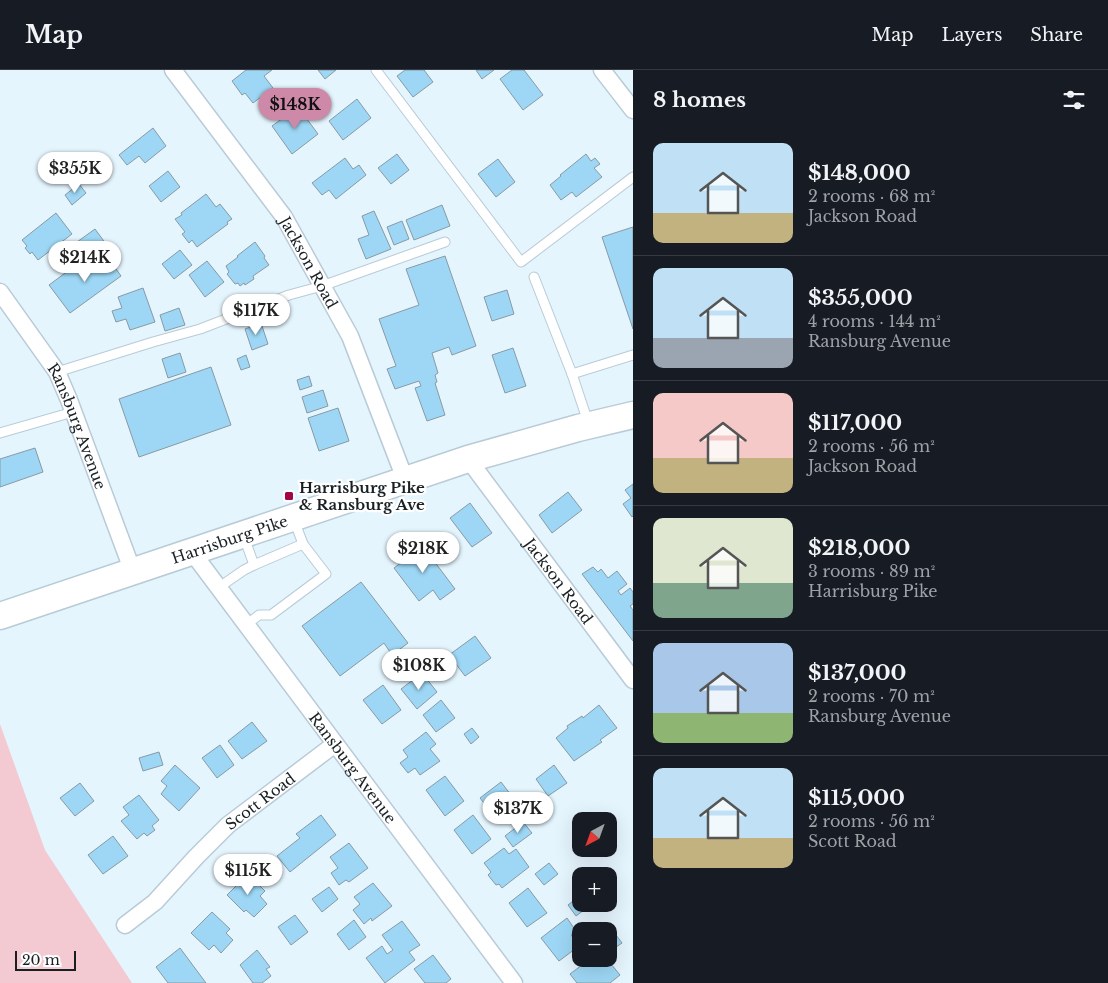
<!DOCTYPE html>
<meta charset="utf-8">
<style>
:root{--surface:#171b24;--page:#242831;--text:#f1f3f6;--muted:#9ea1a6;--line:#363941;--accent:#cd89a7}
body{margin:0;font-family:"Libre Baskerville",serif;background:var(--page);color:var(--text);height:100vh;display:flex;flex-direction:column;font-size:19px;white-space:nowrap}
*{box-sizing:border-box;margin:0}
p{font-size:16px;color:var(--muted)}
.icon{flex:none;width:28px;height:28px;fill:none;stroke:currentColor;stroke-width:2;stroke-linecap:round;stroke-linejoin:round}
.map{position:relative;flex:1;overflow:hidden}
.side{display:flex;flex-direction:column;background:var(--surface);width:475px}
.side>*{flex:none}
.needle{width:32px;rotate:221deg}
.tools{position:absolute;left:572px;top:742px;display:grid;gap:10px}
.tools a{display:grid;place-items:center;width:45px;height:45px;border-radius:10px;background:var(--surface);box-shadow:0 5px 20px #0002;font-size:25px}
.scale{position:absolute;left:15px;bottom:12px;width:61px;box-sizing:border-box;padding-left:5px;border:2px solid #192024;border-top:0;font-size:14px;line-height:18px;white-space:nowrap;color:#192024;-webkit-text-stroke:4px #fff;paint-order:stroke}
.price{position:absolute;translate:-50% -42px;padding:0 11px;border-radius:18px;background:#fff;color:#222;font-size:16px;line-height:32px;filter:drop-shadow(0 1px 2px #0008)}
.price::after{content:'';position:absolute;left:50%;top:30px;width:15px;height:11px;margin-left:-8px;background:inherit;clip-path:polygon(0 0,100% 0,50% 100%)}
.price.on{background:var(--accent);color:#111}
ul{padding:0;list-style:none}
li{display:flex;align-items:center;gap:15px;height:125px;padding:0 20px}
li+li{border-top:1px solid var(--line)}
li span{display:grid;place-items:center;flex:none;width:140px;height:100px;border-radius:10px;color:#555}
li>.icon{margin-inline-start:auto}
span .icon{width:60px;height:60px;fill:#fffc;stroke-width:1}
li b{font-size:21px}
h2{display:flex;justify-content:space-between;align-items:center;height:60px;padding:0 20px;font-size:21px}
header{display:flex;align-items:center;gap:30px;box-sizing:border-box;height:70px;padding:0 25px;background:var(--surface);border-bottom:1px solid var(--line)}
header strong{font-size:24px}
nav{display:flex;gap:28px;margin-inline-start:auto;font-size:18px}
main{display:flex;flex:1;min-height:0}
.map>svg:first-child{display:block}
</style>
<header>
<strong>Map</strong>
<nav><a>Map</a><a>Layers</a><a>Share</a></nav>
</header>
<main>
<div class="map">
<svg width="633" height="913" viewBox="0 0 633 913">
<rect width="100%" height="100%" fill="#e5f5fe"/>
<path fill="#f3cad1" d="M0,654L45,780L132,913H0Z"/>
<g fill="#9dd7f5" stroke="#889aa4">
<path d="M246,0H272L264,6L273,18L253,33L245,23L242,25L232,11Z"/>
<path d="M318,0H336L325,9Z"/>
<path d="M405,0H424L433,12L413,27L397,6Z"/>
<path d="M476,0H494L482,9Z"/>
<path d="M512,0H524L543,25L523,40L500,9Z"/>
<path d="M357,29L371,48L343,70L329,51Z"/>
<path d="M298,37L318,64L292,84L272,56Z"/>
<path d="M153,58L166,76L145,93L139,86L127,95L119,85Z"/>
<path d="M397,84L409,100L391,114L378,98Z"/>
<path d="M586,84L591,91L595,88L600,94L594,98L602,107L576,127L572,122L561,130L550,115L561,106L560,105Z"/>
<path d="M345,88L353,99L359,95L366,105L336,129L329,120L322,125L312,113Z"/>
<path d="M498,89L515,112L496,127L478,104Z"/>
<path d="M168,101L180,117L161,132L149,116Z"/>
<path d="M79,114L86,123L72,135L65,125Z"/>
<path d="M206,124L216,137L220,134L232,149L227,152L228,154L197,177L192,170L189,173L182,164L185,162L175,149L182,145L181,143Z"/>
<path d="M442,135L450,156L414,170L406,150Z"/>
<path d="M374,141L391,179L366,189L358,169L369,165L362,146Z"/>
<path d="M56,143L72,164L38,190L32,182L30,184L25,178L27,176L22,170Z"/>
<path d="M402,151L409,169L394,175L387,157Z"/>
<path d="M633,157V259L602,167Z"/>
<path d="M95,159L106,174L82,193L70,177Z"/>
<path d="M255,172L265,186L264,188L269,195L253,206L254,209L245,215L244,213L240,216L238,213L235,214L227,204L229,202L226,196L238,187L237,186Z"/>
<path d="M180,180L192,195L174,209L162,194Z"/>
<path d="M105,183L121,206L70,243L49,215L76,195L81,202Z"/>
<path d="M445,186L476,276L452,285L449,277L432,283L438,303L435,305L437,312L435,313L445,345L427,351L415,318L421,316L419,311L395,319L387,299L396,296L379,249L419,235L406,199Z"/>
<path d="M207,191L224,212L205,227L189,205Z"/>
<path d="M143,218L155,252L130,260L126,249L116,252L112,241L122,238L118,227Z"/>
<path d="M507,220L514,244L492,251L484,227Z"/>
<path d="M179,238L185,255L165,261L160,245Z"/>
<path d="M261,253L268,274L252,280L245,259Z"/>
<path d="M513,278L526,316L505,323L492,285Z"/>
<path d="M180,283L186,302L168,308L162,289Z"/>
<path d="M246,285L250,297L241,300L237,289Z"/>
<path d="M211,297L231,355L139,387L119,329Z"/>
<path d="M309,306L312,316L300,320L297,310Z"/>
<path d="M323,320L328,336L307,343L302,327Z"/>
<path d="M338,338L349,371L319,381L308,348Z"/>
<path d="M35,378L43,402L0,417V389Z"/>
<path d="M633,414V446L632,447L623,434L631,428L625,420Z"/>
<path d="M568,422L582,440L552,463L539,445Z"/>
<path d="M470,433L492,463L472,477L450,448Z"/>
<path d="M419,471L455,519L440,530L433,520L419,531L394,498L402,492L399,487Z"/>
<path d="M593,497L598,502L601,499L608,508L617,501L627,514L618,521L621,525L630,518L633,522V534L630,536L633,540V571L582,504Z"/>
<path d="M361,512L408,573L392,585L384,573L340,606L302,556Z"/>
<path d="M475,566L491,588L465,606L449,585Z"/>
<path d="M422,603L437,622L417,639L401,619Z"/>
<path d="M383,615L401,640L382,654L363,630Z"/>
<path d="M441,630L455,648L436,662L423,645Z"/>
<path d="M599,635L617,658L600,670L602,672L574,691L556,668L568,658L567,656L582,646L583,648Z"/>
<path d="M252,652L267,671L242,689L228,671Z"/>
<path d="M472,658L479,667L471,674L464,664Z"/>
<path d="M426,662L436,674L430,679L440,691L420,705L415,698L408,703L400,693L408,687L403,680Z"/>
<path d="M220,675L234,695L217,708L202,688Z"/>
<path d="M159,682L163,695L143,701L139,688Z"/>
<path d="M175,695L200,718L179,741L161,724L167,716L161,711Z"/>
<path d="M554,695L567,713L548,726L536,709Z"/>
<path d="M445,706L464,731L445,746L426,720Z"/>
<path d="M501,712L514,729L493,745L480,728Z"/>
<path d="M80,713L94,731L75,746L60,728Z"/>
<path d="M139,725L159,750L152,756L155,760L147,766L144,763L137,769L121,751L129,745L123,737Z"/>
<path d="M321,745L336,765L290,802L277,786L300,768L296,764Z"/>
<path d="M473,745L491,769L472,784L454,760Z"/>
<path d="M523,752L532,763L513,777L505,766Z"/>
<path d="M113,766L128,786L103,804L88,785Z"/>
<path d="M349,773L368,798L349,812L346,810L339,815L331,803L338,798L330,787Z"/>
<path d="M504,778L509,784L516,779L529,797L502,818L499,814L496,815L488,805L491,802L484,793Z"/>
<path d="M549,793L558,804L544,815L535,804Z"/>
<path d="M248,804L265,821L260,826L267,834L254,847L246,840L244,842L227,825Z"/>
<path d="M373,813L392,836L372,851L371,848L364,854L353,840L360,834L354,827Z"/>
<path d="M329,817L338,829L322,842L312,829Z"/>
<path d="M528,818L547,843L527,857L509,833Z"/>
<path d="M581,825V834H592L576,846L568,835Z"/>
<path d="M212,842L230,859L226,863L233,870L221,883L214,875L209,880L191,863Z"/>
<path d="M295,845L308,862L291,875L278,857Z"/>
<path d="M567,848L576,861L571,865L579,876L559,891L541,868Z"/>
<path d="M354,850L366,867L349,880L337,864Z"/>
<path d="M402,851L420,875L409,882L415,890L385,913L366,888L382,876L387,884L393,880L382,865Z"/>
<path d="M613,861L622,873L609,882V864Z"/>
<path d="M180,878L206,913H168L156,897Z"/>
<path d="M257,880L270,897L266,899L271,906L262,913H253L240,895Z"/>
<path d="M433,885L451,909L446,913H425L414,899Z"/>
<path d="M590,889H607L620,905L610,913H577L570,904Z"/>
</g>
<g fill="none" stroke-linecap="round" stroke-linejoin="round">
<g stroke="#b8cbd6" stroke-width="11">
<g id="service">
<path d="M376,0L521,192L633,107"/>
<path d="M534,207L572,304"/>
<path d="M57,302L153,272L200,259L289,225L322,216L445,172"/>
<path d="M588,352L572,304L633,285"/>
<path d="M0,363L73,342"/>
<path d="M294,450L303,474"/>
<path d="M244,467L254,495L303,474L326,504L271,545H259L246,555"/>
<path d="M218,518L244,500L254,495"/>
</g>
</g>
<g stroke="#b8cbd6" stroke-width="19">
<g id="minor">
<path id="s1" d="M173,0L284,147L350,266L405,409"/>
<path d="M602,0L633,40"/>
<path id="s2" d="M0,222L57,302L69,330L133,502"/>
<path id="s3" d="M468,389L633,610"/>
<path id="s4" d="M192,482L514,913"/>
<path id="s5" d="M125,855L155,832L196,787L228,755L335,674"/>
</g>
</g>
<g stroke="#b8cbd6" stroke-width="29">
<g id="primary">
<path id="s6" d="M0,546L468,389L578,358L633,345"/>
</g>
</g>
<use href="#service" stroke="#fff" stroke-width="9"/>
<use href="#minor" stroke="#fff" stroke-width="16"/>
<use href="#primary" stroke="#fff" stroke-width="26"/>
</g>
<rect fill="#a10747" stroke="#fff" stroke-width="2" x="284" y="421" width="10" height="10" rx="2.5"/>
<g text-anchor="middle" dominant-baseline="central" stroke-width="4.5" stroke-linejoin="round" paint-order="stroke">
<g font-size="15" fill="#192024" stroke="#fff">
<text stroke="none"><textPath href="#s1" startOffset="236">Jackson Road</textPath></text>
<text stroke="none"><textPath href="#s2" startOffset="156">Ransburg Avenue</textPath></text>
<text stroke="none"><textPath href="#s6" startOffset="242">Harrisburg Pike</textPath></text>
<text stroke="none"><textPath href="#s3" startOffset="152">Jackson Road</textPath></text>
<text stroke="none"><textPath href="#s4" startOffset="269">Ransburg Avenue</textPath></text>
<text stroke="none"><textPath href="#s5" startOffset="184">Scott Road</textPath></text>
</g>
<g font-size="15" font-weight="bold" fill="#192024" stroke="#fff" text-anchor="start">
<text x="299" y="417">Harrisburg Pike<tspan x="299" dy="17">&amp; Ransburg Ave</tspan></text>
</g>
</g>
</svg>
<div class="tools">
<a><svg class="needle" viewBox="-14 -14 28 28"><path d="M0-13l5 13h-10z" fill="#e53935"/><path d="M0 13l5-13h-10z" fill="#9ea1a6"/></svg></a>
<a>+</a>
<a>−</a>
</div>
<div class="scale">20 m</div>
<b class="price on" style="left:295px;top:60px">$148K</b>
<b class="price" style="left:75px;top:124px">$355K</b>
<b class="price" style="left:85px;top:213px">$214K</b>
<b class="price" style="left:256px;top:266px">$117K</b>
<b class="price" style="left:423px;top:504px">$218K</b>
<b class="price" style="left:419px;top:621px">$108K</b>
<b class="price" style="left:518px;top:764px">$137K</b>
<b class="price" style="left:248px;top:826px">$115K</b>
</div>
<section class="side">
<h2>8 homes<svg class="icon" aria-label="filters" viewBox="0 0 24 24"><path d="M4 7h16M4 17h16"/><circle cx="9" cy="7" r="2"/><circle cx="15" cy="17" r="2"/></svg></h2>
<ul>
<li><span style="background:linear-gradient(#bfe0f5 70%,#c2b280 0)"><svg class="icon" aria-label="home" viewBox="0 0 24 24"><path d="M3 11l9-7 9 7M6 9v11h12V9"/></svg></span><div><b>$148,000</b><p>2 rooms · 68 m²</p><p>Jackson Road</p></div></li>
<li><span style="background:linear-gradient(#bfe0f5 70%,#9aa5b1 0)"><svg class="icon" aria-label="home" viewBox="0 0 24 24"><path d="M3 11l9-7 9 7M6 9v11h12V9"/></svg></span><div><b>$355,000</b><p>4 rooms · 144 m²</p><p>Ransburg Avenue</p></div></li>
<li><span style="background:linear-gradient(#f6c9c9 65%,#c2b280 0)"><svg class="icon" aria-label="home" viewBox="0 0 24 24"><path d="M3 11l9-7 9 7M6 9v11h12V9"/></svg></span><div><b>$117,000</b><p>2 rooms · 56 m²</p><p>Jackson Road</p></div></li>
<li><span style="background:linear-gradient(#dfe7d0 65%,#7fa58c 0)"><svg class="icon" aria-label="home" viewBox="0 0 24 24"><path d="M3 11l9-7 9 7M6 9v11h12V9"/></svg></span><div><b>$218,000</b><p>3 rooms · 89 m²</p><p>Harrisburg Pike</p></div></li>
<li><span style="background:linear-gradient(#a9c7e8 70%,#8fb573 0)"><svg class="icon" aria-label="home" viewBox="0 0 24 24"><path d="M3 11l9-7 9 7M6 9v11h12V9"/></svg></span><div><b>$137,000</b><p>2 rooms · 70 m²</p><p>Ransburg Avenue</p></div></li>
<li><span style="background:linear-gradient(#bfe0f5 70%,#c2b280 0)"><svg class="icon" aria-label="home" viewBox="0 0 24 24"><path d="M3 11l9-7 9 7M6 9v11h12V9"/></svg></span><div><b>$115,000</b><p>2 rooms · 56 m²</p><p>Scott Road</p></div></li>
</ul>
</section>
</main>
